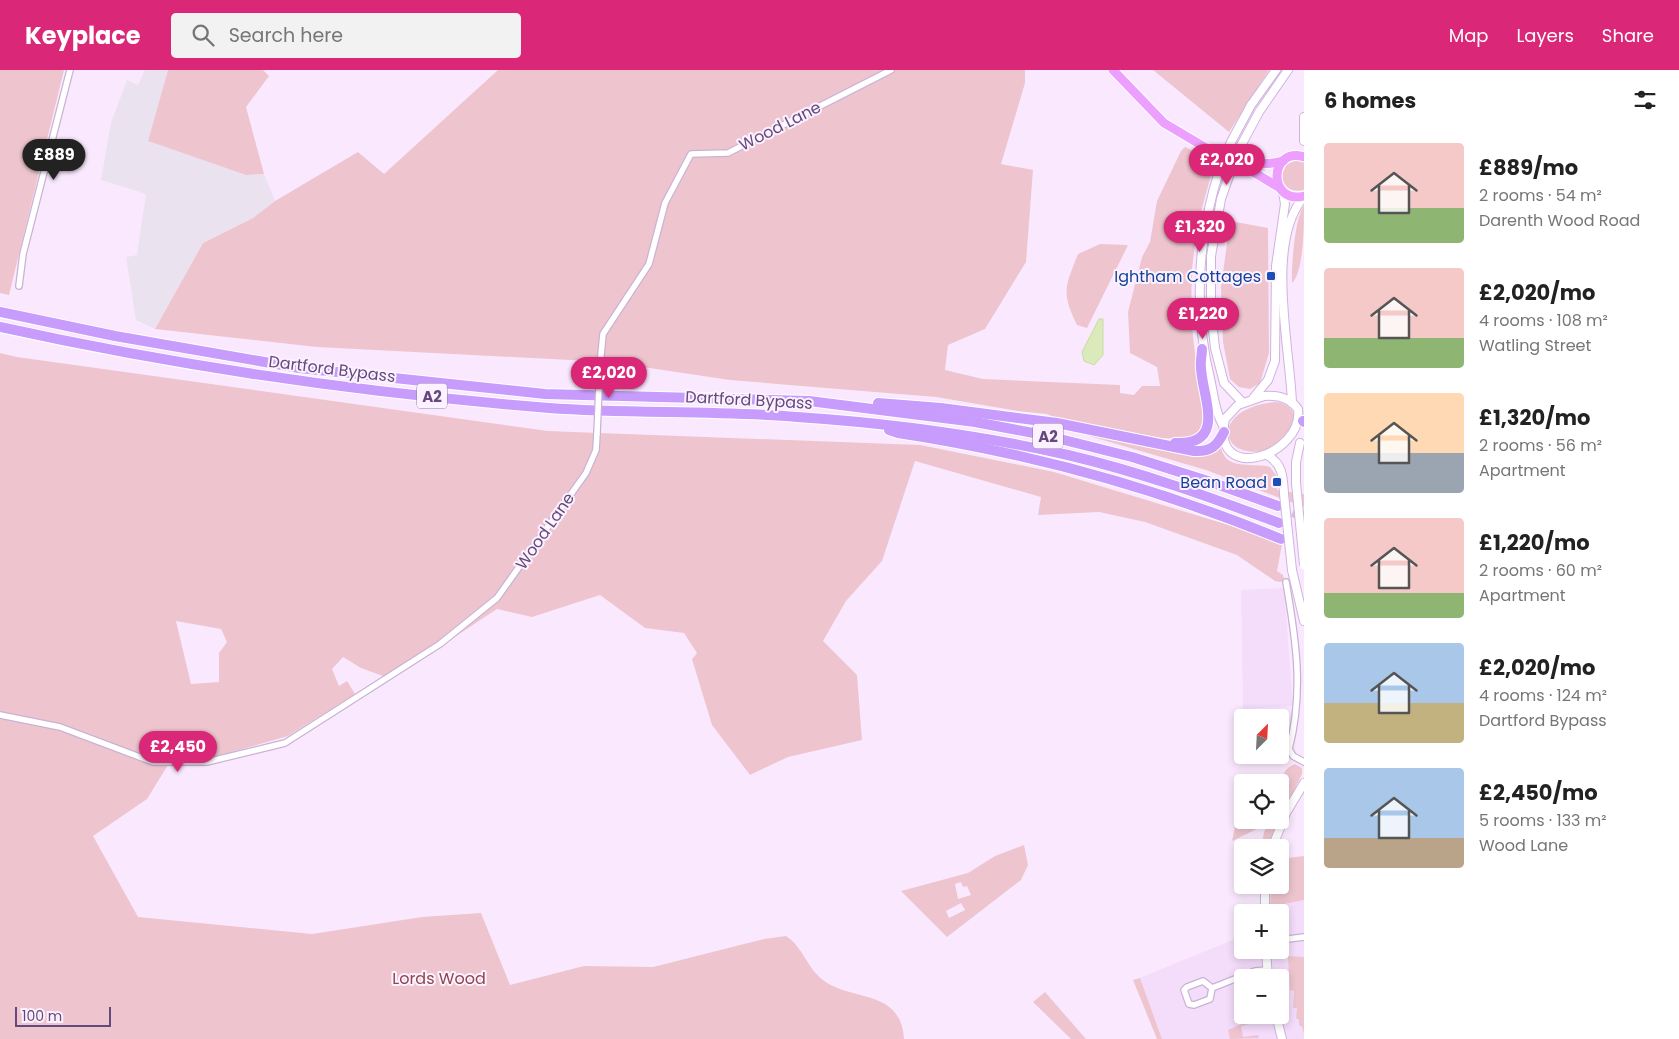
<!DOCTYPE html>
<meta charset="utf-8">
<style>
:root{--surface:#fff;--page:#f2f2f2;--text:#222;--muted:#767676;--accent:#db2777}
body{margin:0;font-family:Poppins,sans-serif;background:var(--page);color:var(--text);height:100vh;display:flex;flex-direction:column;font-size:19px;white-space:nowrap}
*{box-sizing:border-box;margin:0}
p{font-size:16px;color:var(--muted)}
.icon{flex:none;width:28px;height:28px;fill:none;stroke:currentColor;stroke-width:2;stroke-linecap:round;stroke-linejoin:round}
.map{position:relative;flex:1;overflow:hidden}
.details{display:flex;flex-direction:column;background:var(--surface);width:375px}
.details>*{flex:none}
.needle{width:32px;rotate:24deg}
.buttons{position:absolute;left:1234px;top:639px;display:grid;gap:10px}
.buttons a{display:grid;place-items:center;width:55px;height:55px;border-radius:5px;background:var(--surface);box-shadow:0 2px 8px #0003;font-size:25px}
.scale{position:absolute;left:15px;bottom:12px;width:96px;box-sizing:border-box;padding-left:5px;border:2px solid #65497c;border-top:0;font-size:14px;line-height:18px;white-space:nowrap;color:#65497c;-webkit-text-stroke:4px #fcf1ff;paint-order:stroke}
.price{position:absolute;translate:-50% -42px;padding:0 11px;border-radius:18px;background:var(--accent);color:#fff;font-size:16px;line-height:32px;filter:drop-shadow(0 1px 2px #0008)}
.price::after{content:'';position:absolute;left:50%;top:30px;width:15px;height:11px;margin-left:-8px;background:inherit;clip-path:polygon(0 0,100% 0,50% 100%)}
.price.active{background:#222;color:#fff}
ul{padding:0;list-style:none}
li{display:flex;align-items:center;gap:15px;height:125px;padding:0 20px}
li span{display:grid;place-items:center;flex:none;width:140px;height:100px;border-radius:5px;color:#555}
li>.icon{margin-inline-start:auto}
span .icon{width:60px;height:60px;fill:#fffc;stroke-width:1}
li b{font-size:21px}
h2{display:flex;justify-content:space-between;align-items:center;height:60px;padding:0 20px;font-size:21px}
header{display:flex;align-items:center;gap:30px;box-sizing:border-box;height:70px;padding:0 25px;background:var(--accent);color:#fff}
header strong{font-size:24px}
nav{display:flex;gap:28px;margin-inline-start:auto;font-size:18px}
.search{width:350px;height:45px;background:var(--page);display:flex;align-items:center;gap:12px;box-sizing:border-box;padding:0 18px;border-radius:5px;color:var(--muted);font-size:19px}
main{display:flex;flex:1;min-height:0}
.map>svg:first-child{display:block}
</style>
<header>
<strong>Keyplace</strong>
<div class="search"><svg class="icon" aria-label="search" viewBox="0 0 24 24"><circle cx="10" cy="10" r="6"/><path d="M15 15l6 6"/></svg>Search here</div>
<nav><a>Map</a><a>Layers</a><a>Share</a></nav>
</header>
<main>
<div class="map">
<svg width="1304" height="969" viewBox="0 0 1304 969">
<rect width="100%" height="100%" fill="#fae9fe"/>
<g fill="#f4dcfb" fill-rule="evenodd">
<path d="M1284,518L1293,636L1243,639L1241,520Z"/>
<path d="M1304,830V969H1162L1140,908L1242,866V880H1280V842H1267L1270,837ZM1242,908H1280V945H1242Z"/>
</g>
<path fill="#ebe2ef" d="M145,0H168L148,71L246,105L264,104L275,131L253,148L203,173L155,259L136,250L126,187L137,185L146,124L101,110L111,53L127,10L138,15Z"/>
<g fill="#eec5ce" fill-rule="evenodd">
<path d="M0,0H64L9,225L0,223Z"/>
<path d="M168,0H263L269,6L246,37L264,104L246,105L148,71Z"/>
<path d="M498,0H1025V13L1001,94L1033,100L1026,192L985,259L948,275L945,300L983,309L1120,315V323L1134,325L1142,316H1160L1157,297L1130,283L1128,242L1142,187L1150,172L1157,131L1181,81L1185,77L1215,91L1197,156L1192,199L1191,244L1194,276L1205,342L1200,360L1191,367L1181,369L1161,368L1056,348L1047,344L1018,341L936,327L730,310L609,292L317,277L155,259L203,173L253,148L275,131L358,82L384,104Z"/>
<path d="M1153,0H1269L1229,62Z"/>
<path d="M1297,90L1304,92V120C1292,123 1282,117 1282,104L1287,94Z"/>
<path d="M1304,136C1304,153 1304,202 1292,213C1291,198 1295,146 1304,136Z"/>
<path d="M1230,151L1268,158L1269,283L1260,313L1250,319L1239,317L1230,309L1223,272L1221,218Z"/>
<path d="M1100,174L1128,175L1087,258L1077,255C1061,222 1065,217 1078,184Z"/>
<path d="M0,283L17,287L548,361L920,375L1054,402L1255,463L1282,474L1277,501L1283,505L1284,510L1280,512L1275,511L1237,485L1145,452L1099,442L1038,445L1041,427L915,391L882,491L846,531L823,571L857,605L862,670L788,687L750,705L712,655L692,589L697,583L684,563L645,558L600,525L532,547L497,539L391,609L361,598L343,587L332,599L339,616L347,611L355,624L288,666L218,686L168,695L147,729L93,766L138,847L312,864L422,847L481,843L510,915L584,896L653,897L764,869L786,866C803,877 807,898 823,910C851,932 901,918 904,969H0ZM176,551L221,559L227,572L219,583V612L191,614Z"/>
<path d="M1276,332C1292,334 1295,344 1298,358L1292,370C1287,374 1281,376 1275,378C1219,397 1206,338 1276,332Z"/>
<path d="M1072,361L1214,382L1221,378C1222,380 1222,383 1224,385C1230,399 1260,393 1270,397L1276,405L1277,420L1304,424V437L1206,400Z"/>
<path d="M1295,694L1302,698V704L1280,749C1280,732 1275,700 1295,694Z"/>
<path d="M1240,734H1242V750H1249L1256,754L1258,750H1264L1261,757L1232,771Z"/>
<path d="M1271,750H1280L1269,776L1262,774L1264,762Z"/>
<path d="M1024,775L1028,795L1021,810L947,867L901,821L968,803L995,786ZM961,812L963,817L967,816L971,825L958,829L955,814ZM961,833L965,840L949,848L946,841Z"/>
<path d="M1304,786V830L1270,837L1271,815H1280V789Z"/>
<path d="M1288,886L1304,887V964L1302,957L1299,955V950L1296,948L1297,938H1293L1294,921L1290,920Z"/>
<path d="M1140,908L1162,969H1157L1133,910Z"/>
<path d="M1045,922L1086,969H1071L1033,932Z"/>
<path d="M1257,952L1241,956L1243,967L1258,965L1259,968L1230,969L1228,960L1242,954Z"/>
</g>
<path fill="#daeabb" stroke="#c8dda0" d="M1099,249H1103V285L1094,295L1084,291L1082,282Z"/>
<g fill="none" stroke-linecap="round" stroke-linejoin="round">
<path stroke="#d5c1de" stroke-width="10" stroke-dasharray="10 5" stroke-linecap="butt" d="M1279,436L1304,447"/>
<g stroke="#cab2d6" stroke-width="8">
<g id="street">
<path d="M19,216L23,184L70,0"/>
<path d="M600,295L603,264L649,194L665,133L691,84L728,83L891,0"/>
<path d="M1286,512C1296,570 1304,621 1289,679L1293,686L1304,692"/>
<path d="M0,645L60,657L153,692H207L285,673L440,574L497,528L586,403L596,380L597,363"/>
<path d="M1280,870L1304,867"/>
<path d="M1203,911L1212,918L1210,929L1194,935L1189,934L1184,920L1187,917Z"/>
<path d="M1212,918L1255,901L1267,900"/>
</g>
</g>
<g stroke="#cfb3df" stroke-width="10">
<g id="secondary">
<path d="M1251,35L1276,0"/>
<path d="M1259,42L1288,0"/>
<path d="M1304,47V71"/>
<path d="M1220,98C1197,169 1193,241 1211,313C1214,328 1216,344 1224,357"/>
<path d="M1221,129L1211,186V241L1215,278L1224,313L1243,333"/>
<path d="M1264,326C1277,325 1290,328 1298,339C1304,386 1210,416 1225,349L1238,335Z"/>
<path d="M1254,327L1268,310L1275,291L1276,196L1285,134L1283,122"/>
<path d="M1292,333C1290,277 1265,171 1304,127"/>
<path d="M1267,385C1283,394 1283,407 1284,424"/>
<path d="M1296,413V392L1300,373"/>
<path d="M1292,500L1304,551"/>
<path d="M1272,778L1286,743L1304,713"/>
<path d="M1265,815V842"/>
<path d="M1266,880L1268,908"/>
<path d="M1276,945L1282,969"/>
</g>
</g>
<g stroke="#fff" stroke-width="11">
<g id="primary">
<path d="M1113,0L1164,53L1218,85"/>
<path d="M1304,87C1269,76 1267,135 1304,126"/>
<path d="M1240,94L1280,118"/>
<path d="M1240,94C1251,90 1266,97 1283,91"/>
</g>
</g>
<g stroke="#fff" stroke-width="12">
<g id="highway">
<path d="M0,242L115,266L299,298L545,324L809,331L975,352L1044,365L1132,387L1208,411L1278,436"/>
<path d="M0,257C181,297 364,323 549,338C631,344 714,340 797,347C888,353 979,365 1068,385C1140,402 1210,427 1279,453"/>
<path d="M878,333L941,338L1057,353L1194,381C1211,382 1217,376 1224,362"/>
<path d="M1303,351L1304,352"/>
<path d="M889,360L898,363C1030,383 1157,418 1281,469"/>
<path d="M1175,373C1228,376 1202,326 1201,298C1200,292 1202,285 1202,279"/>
</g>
</g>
<use href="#street" stroke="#fff" stroke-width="5.5"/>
<use href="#secondary" stroke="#fff" stroke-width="8"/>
<use href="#primary" stroke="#ed9fff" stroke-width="9"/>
<use href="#highway" stroke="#c79cfc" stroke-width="10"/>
<g stroke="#cab2d6" stroke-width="8" stroke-linecap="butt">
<path id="street-bridge" d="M597,363L600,295"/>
</g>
<g stroke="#cfb3df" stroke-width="10" stroke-linecap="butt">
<g id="secondary-bridge">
<path d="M1220,98L1231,72L1251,35"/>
<path d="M1221,129L1237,83L1259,42"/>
<path d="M1296,413L1304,495"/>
<path d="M1284,424L1292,500"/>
</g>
</g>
<use href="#street-bridge" stroke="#fff" stroke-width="5.5"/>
<use href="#secondary-bridge" stroke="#fff" stroke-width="8"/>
</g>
<g fill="#1a4fb4" stroke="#fcf1ff" stroke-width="2">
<rect x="1266" y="201" width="10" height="10" rx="2.5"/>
<rect x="1272" y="407" width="10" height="10" rx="2.5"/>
</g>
<g text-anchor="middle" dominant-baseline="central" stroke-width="4" stroke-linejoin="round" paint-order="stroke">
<g fill="#fcf1ff" stroke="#927ba3" stroke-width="1">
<rect x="417" y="313.5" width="30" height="25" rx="4"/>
<rect x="1033" y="353.5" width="30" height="25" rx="4"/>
</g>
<g font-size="15" font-weight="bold" fill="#65497c">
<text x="432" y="326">A2</text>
<text x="1048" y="366">A2</text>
</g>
<g font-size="16" fill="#65497c" stroke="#fcf1ff">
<text transform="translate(780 56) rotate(-27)">Wood Lane</text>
<text transform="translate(332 299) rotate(7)">Dartford Bypass</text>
<text transform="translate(749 330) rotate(3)">Dartford Bypass</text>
<text transform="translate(545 461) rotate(-55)">Wood Lane</text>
</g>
<g font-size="16" fill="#164399" stroke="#fcf1ff" text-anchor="end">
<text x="1261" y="206">Ightham Cottages</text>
<text x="1267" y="412">Bean Road</text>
</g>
<g font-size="16" fill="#8f454d" stroke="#fcf1ff">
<text x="439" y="908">Lords Wood</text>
</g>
</g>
</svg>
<div class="buttons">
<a><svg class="needle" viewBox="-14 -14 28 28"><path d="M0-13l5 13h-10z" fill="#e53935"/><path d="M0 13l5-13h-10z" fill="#767676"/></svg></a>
<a><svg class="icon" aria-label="locate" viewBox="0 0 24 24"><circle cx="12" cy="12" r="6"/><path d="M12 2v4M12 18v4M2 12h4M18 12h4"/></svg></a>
<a><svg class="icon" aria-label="layers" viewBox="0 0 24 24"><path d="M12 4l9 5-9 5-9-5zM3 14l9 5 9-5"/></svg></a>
<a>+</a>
<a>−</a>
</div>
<div class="scale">100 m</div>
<b class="price active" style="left:54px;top:111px">£889</b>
<b class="price" style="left:1227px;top:116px">£2,020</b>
<b class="price" style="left:1200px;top:183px">£1,320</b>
<b class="price" style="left:1203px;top:270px">£1,220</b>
<b class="price" style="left:609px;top:329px">£2,020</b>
<b class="price" style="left:178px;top:703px">£2,450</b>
</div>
<section class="details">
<h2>6 homes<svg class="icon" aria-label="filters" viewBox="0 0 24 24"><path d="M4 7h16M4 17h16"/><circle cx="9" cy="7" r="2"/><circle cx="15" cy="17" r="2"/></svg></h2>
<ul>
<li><span style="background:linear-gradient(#f6c9c9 65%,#8fb573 0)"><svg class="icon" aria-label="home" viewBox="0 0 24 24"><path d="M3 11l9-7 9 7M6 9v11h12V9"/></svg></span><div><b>£889/mo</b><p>2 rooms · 54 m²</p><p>Darenth Wood Road</p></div></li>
<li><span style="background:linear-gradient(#f6c9c9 70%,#8fb573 0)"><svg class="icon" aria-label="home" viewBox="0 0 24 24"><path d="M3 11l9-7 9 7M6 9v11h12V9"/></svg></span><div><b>£2,020/mo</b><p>4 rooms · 108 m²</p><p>Watling Street</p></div></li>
<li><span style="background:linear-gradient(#ffd9b3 60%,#9aa5b1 0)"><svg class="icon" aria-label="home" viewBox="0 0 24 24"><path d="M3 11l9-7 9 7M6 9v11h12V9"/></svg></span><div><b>£1,320/mo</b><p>2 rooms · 56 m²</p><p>Apartment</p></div></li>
<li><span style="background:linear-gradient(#f6c9c9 75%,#8fb573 0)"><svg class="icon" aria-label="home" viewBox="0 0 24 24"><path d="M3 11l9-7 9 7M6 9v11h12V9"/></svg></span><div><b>£1,220/mo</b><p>2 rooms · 60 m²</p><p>Apartment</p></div></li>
<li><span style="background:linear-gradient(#a9c7e8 60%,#c2b280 0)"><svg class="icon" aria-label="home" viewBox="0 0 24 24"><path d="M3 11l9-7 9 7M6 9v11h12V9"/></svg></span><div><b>£2,020/mo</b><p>4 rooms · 124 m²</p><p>Dartford Bypass</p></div></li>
<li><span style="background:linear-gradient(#a9c7e8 70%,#b9a48a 0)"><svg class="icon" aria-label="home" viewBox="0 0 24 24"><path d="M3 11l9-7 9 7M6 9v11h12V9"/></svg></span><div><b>£2,450/mo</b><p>5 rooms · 133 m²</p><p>Wood Lane</p></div></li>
</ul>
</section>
</main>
